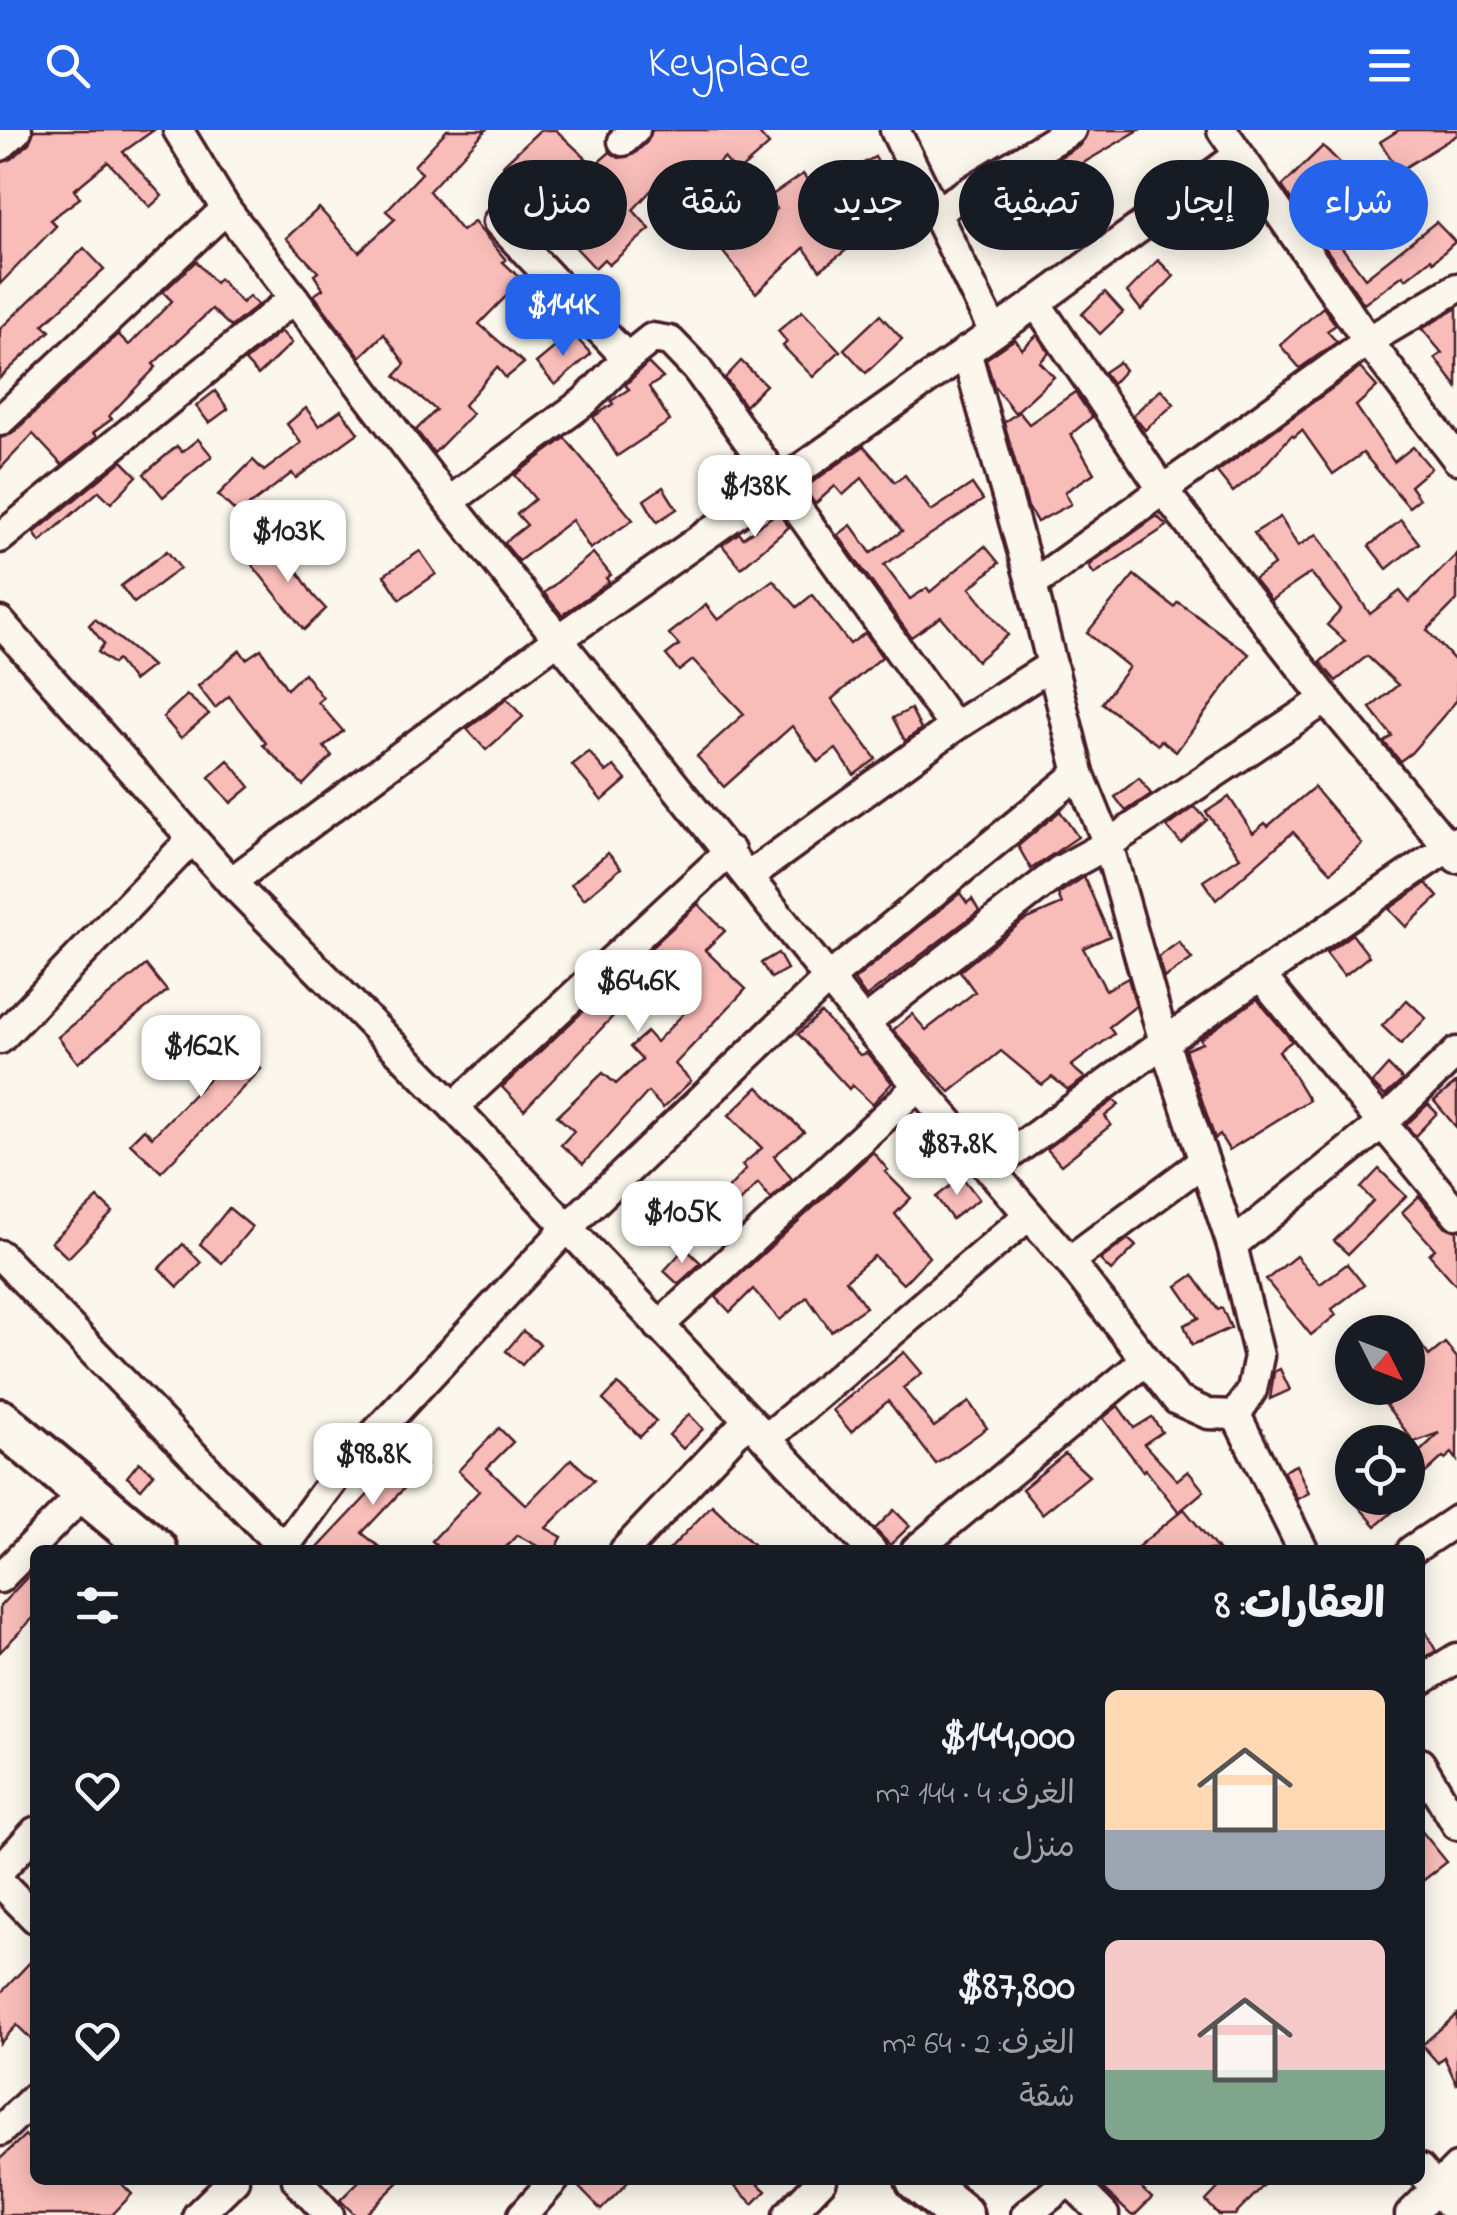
<!DOCTYPE html>
<html lang="ar">
<meta charset="utf-8">
<style>
:root{--surface:#171b24;--page:#242831;--text:#f1f3f6;--muted:#9ea1a6;--accent:#2563eb}
body{margin:0;font-family:"Indie Flower","Playpen Sans Arabic",sans-serif;background:var(--page);color:var(--text);direction:rtl;height:100vh;display:flex;flex-direction:column;font-size:38px;white-space:nowrap}
*{box-sizing:border-box;margin:0}
p{font-size:32px;color:var(--muted)}
.icon{flex:none;width:55px;height:55px;fill:none;stroke:currentColor;stroke-width:2;stroke-linecap:round;stroke-linejoin:round}
.map{position:relative;flex:1;overflow:hidden;direction:ltr}
.details{position:absolute;left:30px;top:1415px;width:1395px;height:640px;display:flex;flex-direction:column;background:var(--surface);border-radius:15px;box-shadow:0 5px 25px #0003;direction:rtl}
.details>*{flex:none}
.top-card{position:absolute;left:30px;top:30px;width:1398px;height:90px;direction:rtl;display:flex;gap:20px}
.needle{width:65px;rotate:132deg}
.fabs{position:absolute;left:1335px;top:1185px;display:grid;gap:20px}
.fabs a{display:grid;place-items:center;width:90px;height:90px;border-radius:50%;background:var(--surface);box-shadow:0 5px 25px #0003;font-size:50px}
.price{position:absolute;translate:-50% -85px;padding:0 22px;border-radius:20px;background:#fff;color:#222;font-size:32px;line-height:65px;filter:drop-shadow(0 2px 5px #0008)}
.price::after{content:'';position:absolute;left:50%;top:60px;width:30px;height:22px;margin-left:-15px;background:inherit;clip-path:polygon(0 0,100% 0,50% 100%)}
.price.on{background:var(--accent);color:#fff}
ul{padding:0;list-style:none}
li{display:flex;align-items:center;gap:30px;height:250px;padding:0 40px}
li span{display:grid;place-items:center;flex:none;width:280px;height:200px;border-radius:15px;color:#555}
li>.icon{margin-inline-start:auto}
span .icon{width:120px;height:120px;fill:#fffc;stroke-width:1}
li b{font-size:42px}
h2{display:flex;justify-content:space-between;align-items:center;height:120px;padding:0 40px;font-size:42px}
.chip{padding:0 35px;border-radius:45px;background:var(--surface);box-shadow:0 5px 25px #0003;font-size:35px;line-height:90px}
.chip.on{background:var(--accent);color:#fff}
header{display:flex;justify-content:space-between;align-items:center;height:130px;padding:0 40px;background:var(--accent);color:#fff;font-size:45px;font-weight:600}
.map>svg:first-child{display:block}
</style>
<header><svg class="icon" aria-label="menu" viewBox="0 0 24 24"><path d="M4 6h16M4 12h16M4 18h16"/></svg>Keyplace<svg class="icon" aria-label="search" viewBox="0 0 24 24"><circle cx="10" cy="10" r="6"/><path d="M15 15l6 6"/></svg></header>
<div class="map">
<svg width="1457" height="2085" viewBox="0 0 1457 2085">
<rect width="100%" height="100%" fill="#fbf7ec"/>
<filter id="ink" filterUnits="userSpaceOnUse"><feTurbulence type="fractalNoise" baseFrequency=".01" numOctaves="2"/><feDisplacementMap in="SourceGraphic" scale="20" xChannelSelector="R" yChannelSelector="G"/><feConvolveMatrix kernelMatrix="1 2 1 2 8 2 1 2 1" color-interpolation-filters="sRGB"/></filter>
<g filter="url(#ink)">
<g fill="#f9bdb9" stroke="#4a1f2b" stroke-width="2.5">
<path d="M34,0H154L123,22L162,66L150,77L108,32L74,60L80,68L50,90L56,96L0,154V33L11,29L29,13Z"/>
<path d="M447,0H486L429,61L462,101L474,92L506,130L503,132L522,150L479,194L524,233L506,248L497,237L464,275L472,284L434,323L416,300L436,280L395,246L405,234L384,204L360,227L314,165L323,159L314,145L318,142L286,108L319,78L359,122L395,89L386,81L422,43L414,36Z"/>
<path d="M540,0H556L594,36L610,22L619,28L634,24L647,12L652,0H756L769,15L737,43L724,28L696,52L682,37L676,44L671,39L633,80L650,99L609,135L604,129L595,138L565,106L586,87L553,47L536,66L503,35Z"/>
<path d="M1088,0H1139L1056,49L1051,38L1021,61L1016,54L1080,15Z"/>
<path d="M1399,0H1457V5L1399,41L1380,12Z"/>
<path d="M1323,16L1342,35L1297,78L1282,56Z"/>
<path d="M875,27L889,52L826,86L849,118L820,140L804,118L756,163L723,122L777,79L769,67L803,44L814,60Z"/>
<path d="M1436,92L1455,112L1433,132L1431,129L1406,149L1403,145L1364,174L1320,110L1331,103L1365,148Z"/>
<path d="M84,118L104,139L43,195L50,201L0,248V199Z"/>
<path d="M1158,130L1174,146L1141,180L1127,162Z"/>
<path d="M196,131L215,153L219,149L242,173L249,166L258,175L231,197L212,179L153,234L156,237L109,286L112,289L93,303L97,307L62,335L33,304L0,339V308L12,304L118,204L129,215L172,171L163,162Z"/>
<path d="M1105,162L1123,182L1100,204L1082,184Z"/>
<path d="M1323,177L1336,195L1327,201L1337,212L1300,238L1280,215Z"/>
<path d="M1457,178V257L1435,228L1442,223L1422,199Z"/>
<path d="M802,181L840,221L813,247L783,216L787,212L778,201Z"/>
<path d="M880,185L902,209L866,243L844,219Z"/>
<path d="M281,201L292,213L258,245L245,231Z"/>
<path d="M572,203L591,224L555,255L536,233Z"/>
<path d="M1037,205L1049,223L1040,232L1054,247L1015,283L994,256L986,229L1015,209L1022,219Z"/>
<path d="M741,231L766,255L745,276L725,248Z"/>
<path d="M1119,232L1125,240L1112,254L1104,242Z"/>
<path d="M648,233L663,248L649,257L670,291L617,326L593,287L613,274L611,271L629,259L625,255Z"/>
<path d="M1360,238L1377,257L1356,276L1394,332L1413,317L1431,338L1410,356L1419,369L1409,377L1363,323L1333,344L1302,300L1294,307L1292,305L1259,341L1233,362L1217,342Z"/>
<path d="M1161,259L1174,274L1145,300L1133,285Z"/>
<path d="M215,261L228,279L209,293L196,276Z"/>
<path d="M1075,262L1092,287L1071,304L1094,343L1065,362L1071,374L1037,392L1028,377L1004,292L1019,282L1029,294Z"/>
<path d="M306,278L319,296L341,280L358,303L296,348L292,343L238,384L218,365L253,330L264,341L301,313L287,294Z"/>
<path d="M565,308L633,390L590,419L572,390L519,431L504,413L527,395L517,384L535,369L515,345Z"/>
<path d="M198,309L212,326L163,367L144,344L177,316L182,322Z"/>
<path d="M864,316L895,352L905,345L931,381L972,354L983,370L884,435L910,469L927,458L930,462L985,416L999,433L970,458L1008,505L977,531L941,487L911,507L838,405L851,395L871,423L902,401L862,348L843,365L835,356L815,374L804,358Z"/>
<path d="M122,331L137,346L111,373L99,361L40,412L34,403Z"/>
<path d="M663,357L677,379L657,392L644,370Z"/>
<path d="M778,382L789,397L741,438L722,415L739,403L743,408Z"/>
<path d="M1157,386L1167,396L1094,444L1089,437L1094,431Z"/>
<path d="M1280,387L1298,416L1317,404L1370,484L1400,461L1409,472L1457,424V470L1427,500L1457,533V570L1411,623L1400,631L1384,612L1392,606L1370,578L1398,555L1367,526L1336,551L1320,532L1345,511L1327,495L1341,480L1311,443L1271,470L1254,449L1274,435L1254,403Z"/>
<path d="M1401,390L1419,413L1387,439L1369,416Z"/>
<path d="M279,412L313,465L326,479L304,500L250,432Z"/>
<path d="M167,421L180,438L134,473L121,456Z"/>
<path d="M420,421L436,444L400,469L384,445Z"/>
<path d="M593,423L611,445L606,448L609,452L562,485L544,463Z"/>
<path d="M1134,445L1174,477L1178,472L1249,524L1176,622L1161,610L1158,615L1102,573L1129,537L1087,503Z"/>
<path d="M773,450L797,477L812,465L850,514L865,503L882,527L832,569L876,629L854,645L836,619L818,632L792,596L724,657L697,626L744,584L693,530L679,541L666,525L679,515L669,504L706,475L718,490Z"/>
<path d="M95,489L143,528L152,536L133,551L117,530L113,534L98,522L104,514L89,495Z"/>
<path d="M261,519L287,559L304,543L323,568L318,572L343,601L324,617L332,626L303,655L263,615L266,613L229,566L215,578L198,556L240,520L246,529Z"/>
<path d="M187,565L209,584L181,608L163,587Z"/>
<path d="M507,569L523,587L486,620L467,599Z"/>
<path d="M911,579L921,599L905,611L893,588Z"/>
<path d="M589,622L606,642L614,636L626,650L602,671L572,635Z"/>
<path d="M228,630L250,657L231,673L209,647Z"/>
<path d="M1139,648L1151,664L1126,681L1115,667Z"/>
<path d="M1314,657L1362,714L1331,742L1293,702L1216,770L1203,751L1240,727L1206,682L1229,667L1253,703L1265,693L1268,696Z"/>
<path d="M1195,677L1207,690L1181,713L1167,697Z"/>
<path d="M1060,681L1078,707L1031,739L1018,716Z"/>
<path d="M608,723L621,738L584,769L571,754Z"/>
<path d="M1084,747L1110,806L1083,818L1106,860L1128,848L1136,876L1109,897L1114,904L1071,936L1085,948L1068,960L1052,947L1042,955L1001,921L950,962L893,900L912,884L926,900L975,862L960,841L1023,791L1062,774L1058,764Z"/>
<path d="M1426,753L1438,767L1406,797L1389,779Z"/>
<path d="M960,763L967,773L972,769L979,781L866,867L854,850Z"/>
<path d="M698,774L725,801L705,820L746,859L675,934L691,951L663,978L648,962L583,1034L561,1015L574,1001L557,986L603,943L616,954L642,930L630,917L647,902L656,912L686,881L656,852L646,844L608,875L616,883L524,980L502,957Z"/>
<path d="M1352,804L1369,826L1344,846L1326,823Z"/>
<path d="M1179,812L1192,829L1164,848L1158,827Z"/>
<path d="M778,823L787,839L771,848L761,833Z"/>
<path d="M146,835L167,861L78,933L58,907Z"/>
<path d="M1257,869L1292,911L1279,921L1309,970L1229,1020L1220,1005L1215,1009L1185,920L1202,913L1200,909Z"/>
<path d="M1407,870L1426,888L1401,914L1382,896Z"/>
<path d="M821,883L860,925L867,923L892,953L872,974L852,955L849,959L798,904Z"/>
<path d="M220,890L235,905L230,910L261,939L161,1042L130,1013L144,999L152,1007L221,936L198,912Z"/>
<path d="M1388,935L1403,950L1385,966L1372,953Z"/>
<path d="M1457,952V998L1434,971Z"/>
<path d="M758,957L804,1002L774,1026L792,1049L771,1069L758,1053L725,1088L712,1076L746,1039L742,1035L762,1018L729,985Z"/>
<path d="M1114,970L1119,975L1105,986L1111,995L1061,1035L1047,1019Z"/>
<path d="M1428,974L1437,983L1415,1006L1406,995Z"/>
<path d="M873,1022L888,1040L885,1042L911,1068L895,1084L929,1127L903,1154L874,1126L846,1150L866,1177L831,1201L807,1167L780,1190L753,1159L730,1182L716,1167Z"/>
<path d="M1379,1039L1406,1066L1348,1124L1334,1111L1373,1071L1361,1058Z"/>
<path d="M962,1047L979,1069L952,1089L936,1067Z"/>
<path d="M1419,1066L1444,1096L1457,1101V1156L1429,1124L1435,1119L1402,1082Z"/>
<path d="M98,1068L113,1082L68,1128L51,1112Z"/>
<path d="M229,1078L252,1097L222,1133L200,1114Z"/>
<path d="M1128,1109L1136,1116L1111,1141L1100,1130Z"/>
<path d="M183,1114L201,1133L178,1157L159,1138Z"/>
<path d="M685,1118L701,1133L678,1154L664,1141Z"/>
<path d="M1296,1126L1320,1154L1347,1134L1364,1155L1332,1179L1336,1185L1311,1205L1266,1150Z"/>
<path d="M1193,1145L1218,1180L1222,1178L1231,1198L1192,1215L1184,1195L1199,1188L1177,1156Z"/>
<path d="M1408,1197L1429,1226L1445,1213L1457,1228V1330L1452,1323L1445,1329L1443,1327L1408,1359V1333L1439,1303L1414,1312L1386,1275L1403,1258H1408Z"/>
<path d="M523,1201L540,1214L522,1235L506,1221Z"/>
<path d="M904,1222L922,1243L903,1258L934,1297L969,1272L987,1298L936,1334L888,1271L851,1302L833,1280Z"/>
<path d="M1280,1239L1290,1260L1270,1269L1274,1242Z"/>
<path d="M618,1254L656,1291L640,1307L603,1270Z"/>
<path d="M1118,1276L1134,1298L1152,1287L1162,1302L1144,1314L1177,1350L1188,1341L1204,1361L1179,1382L1145,1339L1143,1341L1103,1288Z"/>
<path d="M689,1284L703,1299L683,1319L669,1305Z"/>
<path d="M499,1298L513,1312L487,1338L526,1375L571,1329L594,1350L546,1398L562,1407L555,1420H545L517,1405L503,1420H442L432,1411L479,1361L458,1341Z"/>
<path d="M410,1320L426,1335L362,1403L383,1420H316Z"/>
<path d="M1065,1324L1089,1346L1042,1384L1022,1359Z"/>
<path d="M139,1332L154,1344L141,1359L127,1347Z"/>
<path d="M1296,1335L1309,1363L1297,1369L1283,1341Z"/>
<path d="M1351,1368H1409L1376,1396Z"/>
<path d="M712,1375L759,1420H669Z"/>
<path d="M1184,1379L1218,1420H1134Z"/>
<path d="M894,1380L910,1396L890,1415L875,1399Z"/>
<path d="M35,1439V1486L0,1522V1476Z"/>
<path d="M1420,1492L1436,1521L1420,1530Z"/>
<path d="M1420,1699L1447,1732L1420,1753Z"/>
<path d="M35,1827V1913L17,1895L0,1913V1864Z"/>
<path d="M1457,1884V1955L1444,1927L1438,1933L1422,1915Z"/>
<path d="M25,2005L35,2016V2050H118L132,2064L112,2085H0V2029Z"/>
<path d="M360,2050H401L365,2085H355L340,2070Z"/>
<path d="M572,2050H630L601,2080Z"/>
<path d="M728,2050H754L766,2061L753,2074Z"/>
<path d="M1094,2050H1133L1152,2068L1135,2085H1131Z"/>
<path d="M1226,2050H1269L1235,2085H1219L1206,2071Z"/>
</g>
<g fill="none" stroke-linecap="round" stroke-linejoin="round">
<g stroke="#4a1f2b" stroke-width="35">
<g id="street">
<path d="M178,0L226,79L449,372L864,893L1069,1131L1177,1270L1208,1284L1236,1285"/>
<path d="M895,0L994,202"/>
<path d="M1222,0L1368,211L1457,329"/>
<path d="M623,11L635,0"/>
<path d="M0,16L17,0"/>
<path d="M934,83L1071,0"/>
<path d="M498,92L627,228"/>
<path d="M1036,173L1163,360L1326,569L1457,728"/>
<path d="M966,221L1032,455L1079,643L1108,714L1164,912L1232,1115L1259,1226L1252,1260L1236,1285"/>
<path d="M0,291L226,79"/>
<path d="M449,372L585,271L627,228L652,208L670,211L697,239L954,597"/>
<path d="M0,408L294,168"/>
<path d="M1032,455L1368,211L1457,158"/>
<path d="M0,492L231,752L454,977L871,1420"/>
<path d="M749,746L954,597L1052,535"/>
<path d="M231,752L557,510L1036,173L1239,25"/>
<path d="M1261,846L1457,1084"/>
<path d="M864,893L1059,741L1108,714L1326,569"/>
<path d="M0,909L192,709"/>
<path d="M454,977L730,721"/>
<path d="M990,1039L1164,912L1457,711"/>
<path d="M1232,1115L1384,992L1457,922"/>
<path d="M0,1125L285,1420"/>
<path d="M1069,1131L1204,1031"/>
<path d="M659,1196L918,956"/>
<path d="M1236,1285L1303,1420"/>
<path d="M766,1309L1029,1085"/>
<path d="M282,1420L340,1341L566,1099L829,848L1079,643"/>
<path d="M625,1420L748,1290"/>
<path d="M916,1420L1146,1230"/>
<path d="M1412,1420L1457,1390"/>
<path d="M0,1448L85,1362"/>
<path d="M1420,1551L1457,1528"/>
<path d="M1420,1633L1457,1695"/>
<path d="M0,1740L35,1702"/>
<path d="M0,1752L35,1788"/>
<path d="M0,2001L35,1967"/>
<path d="M1420,2039L1457,2083"/>
<path d="M297,2050L329,2085"/>
<path d="M1069,2050L1104,2085"/>
<path d="M198,2085L234,2050"/>
<path d="M523,2085L554,2050"/>
<path d="M788,2085L822,2050"/>
<path d="M1026,2085L1070,2050"/>
<path d="M1410,2085L1457,2038"/>
</g>
</g>
<g stroke="#4a1f2b" stroke-width="50">
<g id="primary">
<path d="M0,1291L155,1420"/>
<path d="M918,2050L961,2085"/>
</g>
</g>
<use href="#street" stroke="#fbf7ec" stroke-width="28"/>
<use href="#primary" stroke="#fbf7ec" stroke-width="42"/>
</g>
</g>
</svg>
<div class="fabs">
<a><svg class="needle" viewBox="-14 -14 28 28"><path d="M0-13l5 13h-10z" fill="#e53935"/><path d="M0 13l5-13h-10z" fill="#9ea1a6"/></svg></a>
<a><svg class="icon" aria-label="locate" viewBox="0 0 24 24"><circle cx="12" cy="12" r="6"/><path d="M12 2v4M12 18v4M2 12h4M18 12h4"/></svg></a>
</div>
<b class="price on" style="left:563px;top:229px">$144K</b>
<b class="price" style="left:755px;top:410px">$138K</b>
<b class="price" style="left:288px;top:455px">$103K</b>
<b class="price" style="left:638px;top:905px">$64.6K</b>
<b class="price" style="left:201px;top:970px">$162K</b>
<b class="price" style="left:957px;top:1068px">$87.8K</b>
<b class="price" style="left:682px;top:1136px">$105K</b>
<b class="price" style="left:373px;top:1378px">$98.8K</b>
<div class="top-card">
<a class="chip on">شراء</a>
<a class="chip">إيجار</a>
<a class="chip">تصفية</a>
<a class="chip">جديد</a>
<a class="chip">شقة</a>
<a class="chip">منزل</a>
</div>
<section class="details">
<h2>العقارات: 8<svg class="icon" aria-label="filters" viewBox="0 0 24 24"><path d="M4 7h16M4 17h16"/><circle cx="9" cy="7" r="2"/><circle cx="15" cy="17" r="2"/></svg></h2>
<ul>
<li><span style="background:linear-gradient(#ffd9b3 70%,#9aa5b1 0)"><svg class="icon" aria-label="home" viewBox="0 0 24 24"><path d="M3 11l9-7 9 7M6 9v11h12V9"/></svg></span><div><b>$144,000</b><p>الغرف: 4 · 144 m²</p><p>منزل</p></div><svg class="icon" aria-label="heart" viewBox="0 0 24 24"><path d="M12 20l-8-8c-3-5 5-10 8-4 3-6 11-1 8 4z"/></svg></li>
<li><span style="background:linear-gradient(#f6c9c9 65%,#7fa58c 0)"><svg class="icon" aria-label="home" viewBox="0 0 24 24"><path d="M3 11l9-7 9 7M6 9v11h12V9"/></svg></span><div><b>$87,800</b><p>الغرف: 2 · 64 m²</p><p>شقة</p></div><svg class="icon" aria-label="heart" viewBox="0 0 24 24"><path d="M12 20l-8-8c-3-5 5-10 8-4 3-6 11-1 8 4z"/></svg></li>
</ul>
</section>
</div>
